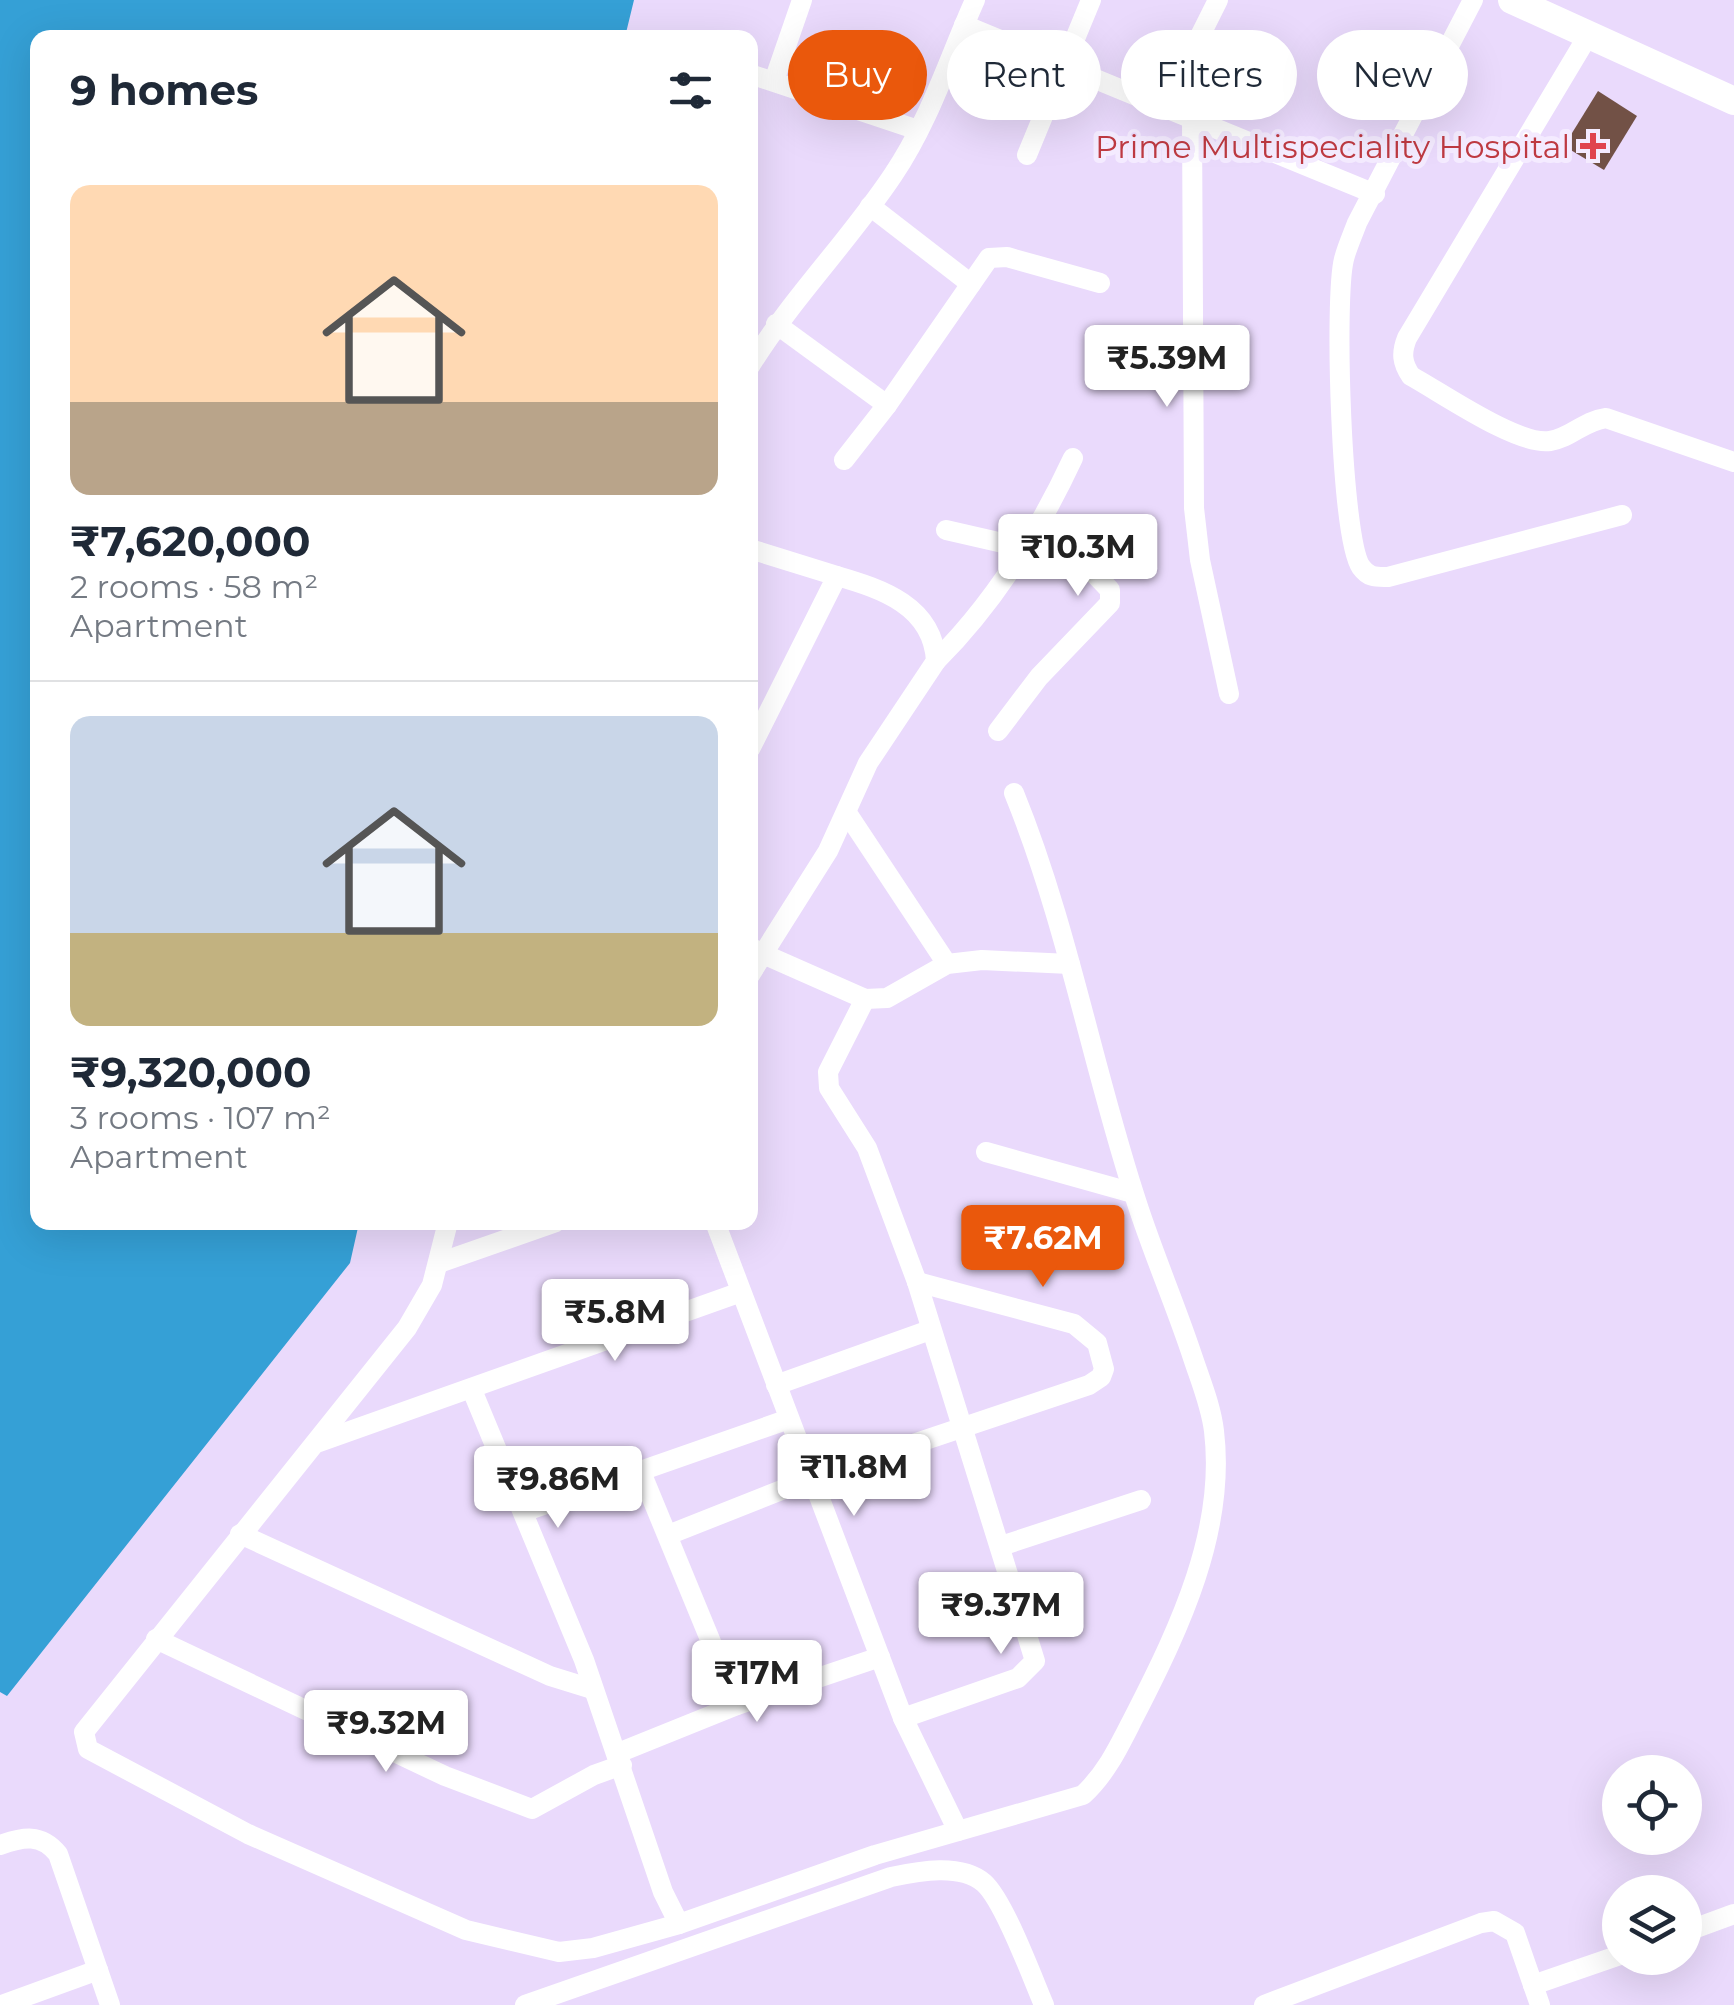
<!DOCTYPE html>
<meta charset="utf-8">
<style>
:root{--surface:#fff;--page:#f6f6f7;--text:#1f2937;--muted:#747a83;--line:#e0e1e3;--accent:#ea580c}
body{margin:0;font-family:Montserrat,sans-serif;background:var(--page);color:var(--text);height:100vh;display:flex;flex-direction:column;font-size:38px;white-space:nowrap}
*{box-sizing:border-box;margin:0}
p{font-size:32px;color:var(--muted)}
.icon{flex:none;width:55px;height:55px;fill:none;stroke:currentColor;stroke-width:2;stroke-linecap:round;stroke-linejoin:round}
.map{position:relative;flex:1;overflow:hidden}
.side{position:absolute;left:30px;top:30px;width:728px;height:1200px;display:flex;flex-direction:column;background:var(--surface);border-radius:20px;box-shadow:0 10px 40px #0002}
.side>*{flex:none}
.hud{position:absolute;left:788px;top:30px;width:795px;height:90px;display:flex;gap:20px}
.controls{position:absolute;left:1602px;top:1755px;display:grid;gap:20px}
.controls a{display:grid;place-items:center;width:100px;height:100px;border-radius:50%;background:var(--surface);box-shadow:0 10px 40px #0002;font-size:50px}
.price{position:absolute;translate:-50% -85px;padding:0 22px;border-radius:10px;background:#fff;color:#222;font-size:32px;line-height:65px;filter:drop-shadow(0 2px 5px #0008)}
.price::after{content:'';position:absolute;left:50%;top:60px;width:30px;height:22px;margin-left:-15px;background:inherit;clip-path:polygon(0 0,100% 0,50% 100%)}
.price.selected{background:var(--accent);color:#fff}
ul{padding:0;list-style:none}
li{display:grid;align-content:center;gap:20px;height:530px;padding:0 40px}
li+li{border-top:2px solid var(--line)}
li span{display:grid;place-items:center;height:310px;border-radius:20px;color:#555}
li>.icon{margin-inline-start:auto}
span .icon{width:180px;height:180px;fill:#fffc;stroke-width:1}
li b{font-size:42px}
h2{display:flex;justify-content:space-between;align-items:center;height:120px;padding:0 40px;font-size:42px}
.tag{padding:0 35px;border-radius:45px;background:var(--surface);box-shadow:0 10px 40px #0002;font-size:35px;line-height:90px}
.tag.selected{background:var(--accent);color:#fff}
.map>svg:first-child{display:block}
</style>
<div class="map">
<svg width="1734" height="2005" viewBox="0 0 1734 2005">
<rect width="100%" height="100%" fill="#eadafc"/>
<path fill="#35a0d6" d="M0,0H634L625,37L38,38V1222L359,1223L350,1263L7,1696L0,1692Z"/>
<path fill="#725146" d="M1598,91L1637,116L1604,170L1564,146Z"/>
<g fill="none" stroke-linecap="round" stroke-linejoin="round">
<g stroke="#fff" stroke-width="20">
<path d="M1473,0L1357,223C1353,234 1347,247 1344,259C1334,298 1341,538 1361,567C1369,578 1376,577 1388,577L1622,515"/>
<path d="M964,25L1375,194"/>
<path d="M1589,34L1407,338C1401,353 1402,363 1411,376C1442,393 1518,446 1550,441C1571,438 1583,421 1606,418L1734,462"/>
<path d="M750,74L918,130"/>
<path d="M774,81L802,0"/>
<path d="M1165,106L1218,0"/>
<path d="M1192,118L1194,508L1200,560L1229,694"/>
<path d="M1027,155L1091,0"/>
<path d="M870,206L971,284"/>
<path d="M776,324L887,405"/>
<path d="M750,366C792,298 849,241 893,175C929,122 949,58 975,0"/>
<path d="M844,460L887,405L989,258L1007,257L1100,283"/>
<path d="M946,530L1025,548L1065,568L1086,565L1110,590V603L1039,677L998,731"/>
<path d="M750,549L837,576L750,749"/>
<path d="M837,576C882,589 933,606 936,661L868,763L828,851L763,954L865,999L887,998L947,964L982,960L1070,964"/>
<path d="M936,661C995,602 1038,533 1073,458"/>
<path d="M847,813L947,964"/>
<path d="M750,947L763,954L750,975"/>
<path d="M865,999L828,1072L829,1088L867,1148L917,1282L1035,1661L1018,1678L903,1718"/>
<path d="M986,1152L1133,1193"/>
<path d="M448,1222L432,1285L407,1328L84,1732L88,1749L248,1834L466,1930L559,1952L593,1948L679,1924L875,1855L1083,1795C1108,1772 1121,1742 1136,1713C1180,1627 1226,1530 1214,1431C1211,1406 1201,1382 1193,1358C1175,1303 1151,1249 1134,1194C1091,1061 1067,923 1014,793"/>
<path d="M715,1222L903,1718L958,1831"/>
<path d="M439,1263L556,1222"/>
<path d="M776,1385L930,1330"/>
<path d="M472,1390L584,1660L663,1892L679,1924"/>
<path d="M319,1442L741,1292"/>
<path d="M641,1472L737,1705"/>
<path d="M523,1512L789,1419"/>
<path d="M240,1534L550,1676L592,1689"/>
<path d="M668,1535L812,1478L1089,1385L1101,1377L1104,1369L1097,1343L1074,1324L917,1282"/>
<path d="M1001,1546L1141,1500"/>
<path d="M156,1639L445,1776L532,1809L594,1775L622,1765"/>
<path d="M618,1753L737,1705L880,1657"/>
<path d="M0,1845C23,1837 41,1833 58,1854L110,2005"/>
<path d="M1685,1932L1734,1914"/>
<path d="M1533,1985L1620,1955"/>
<path d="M2,2005L98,1970"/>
<path d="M525,2005L891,1877C919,1871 961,1863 984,1883C1004,1901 1032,1977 1044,2005"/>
<path d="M1264,2005L1481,1923L1494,1921L1515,1933L1540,2005"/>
</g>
<path stroke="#fff" stroke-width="28" d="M1512,0L1734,101"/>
</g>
<path fill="#e0444e" stroke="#f4ebff" stroke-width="4" d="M1588 131h10v10h10v10h-10v10h-10v-10h-10v-10h10z"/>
<g text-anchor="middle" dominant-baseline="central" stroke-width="10" stroke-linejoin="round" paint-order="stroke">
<g font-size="32" fill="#be3a42" stroke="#f4ebff" text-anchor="end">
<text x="1570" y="146">Prime Multispeciality Hospital</text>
</g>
</g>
</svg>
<div class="controls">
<a><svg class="icon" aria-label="locate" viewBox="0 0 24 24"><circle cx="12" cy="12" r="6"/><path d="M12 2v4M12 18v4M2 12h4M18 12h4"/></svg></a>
<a><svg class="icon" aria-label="layers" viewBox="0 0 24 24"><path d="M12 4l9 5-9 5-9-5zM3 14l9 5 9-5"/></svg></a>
</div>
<b class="price" style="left:1167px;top:410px">₹5.39M</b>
<b class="price" style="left:1078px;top:599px">₹10.3M</b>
<b class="price selected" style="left:1043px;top:1290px">₹7.62M</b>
<b class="price" style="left:615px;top:1364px">₹5.8M</b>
<b class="price" style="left:854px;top:1519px">₹11.8M</b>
<b class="price" style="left:558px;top:1531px">₹9.86M</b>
<b class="price" style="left:1001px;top:1657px">₹9.37M</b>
<b class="price" style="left:757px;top:1725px">₹17M</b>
<b class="price" style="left:386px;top:1775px">₹9.32M</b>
<div class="hud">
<a class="tag selected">Buy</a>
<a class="tag">Rent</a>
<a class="tag">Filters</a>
<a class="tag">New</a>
</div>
<section class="side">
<h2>9 homes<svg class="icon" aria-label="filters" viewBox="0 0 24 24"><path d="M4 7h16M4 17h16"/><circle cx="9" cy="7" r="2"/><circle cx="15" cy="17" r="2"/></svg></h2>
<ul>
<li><span style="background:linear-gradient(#ffd9b3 70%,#b9a48a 0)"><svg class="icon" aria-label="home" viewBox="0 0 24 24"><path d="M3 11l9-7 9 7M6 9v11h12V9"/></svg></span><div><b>₹7,620,000</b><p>2 rooms · 58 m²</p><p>Apartment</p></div></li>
<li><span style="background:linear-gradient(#c9d6e8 70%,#c2b280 0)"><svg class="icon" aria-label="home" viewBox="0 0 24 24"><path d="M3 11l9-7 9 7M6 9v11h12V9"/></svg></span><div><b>₹9,320,000</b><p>3 rooms · 107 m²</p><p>Apartment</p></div></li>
</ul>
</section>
</div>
